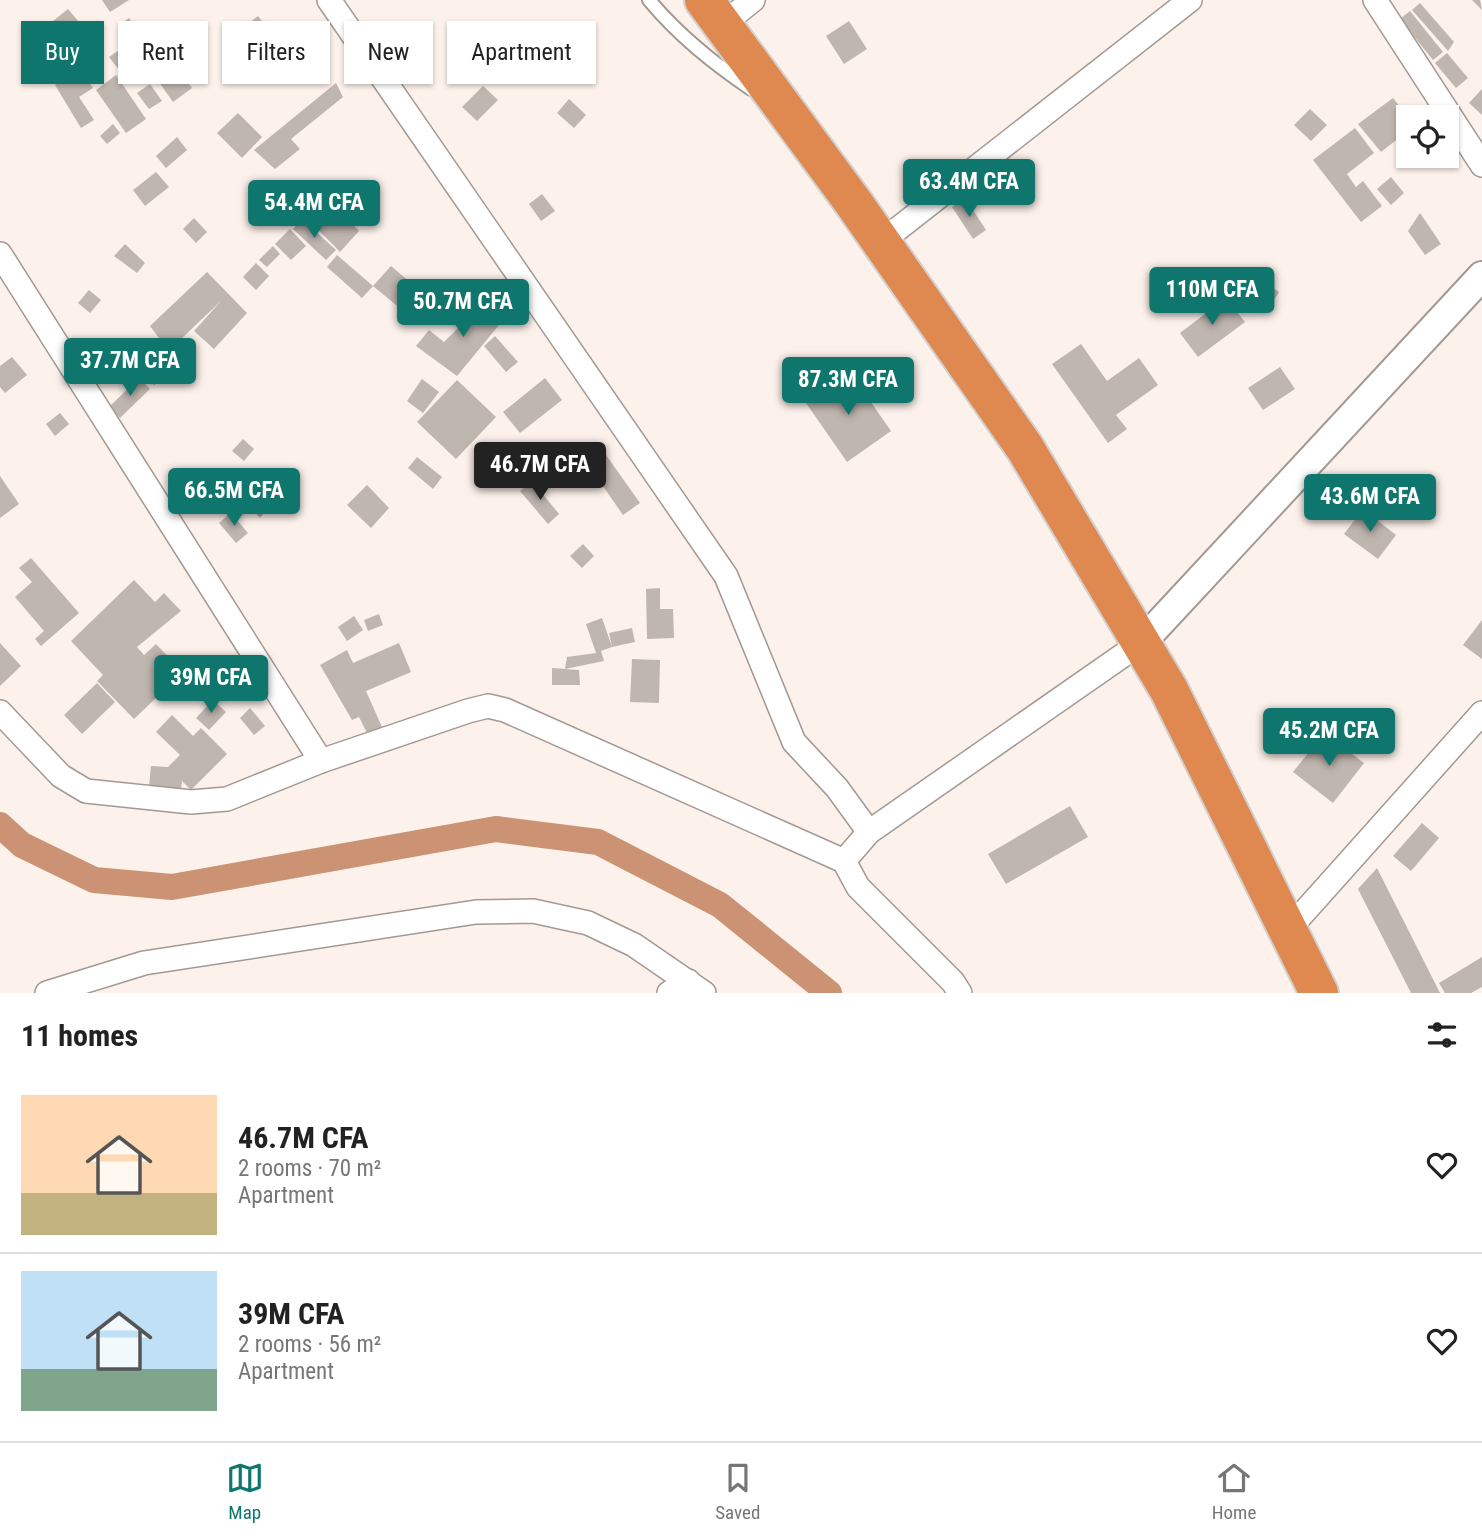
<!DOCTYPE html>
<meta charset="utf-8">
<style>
:root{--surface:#fff;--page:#f2f2f2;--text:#222;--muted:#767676;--line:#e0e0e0;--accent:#0f766e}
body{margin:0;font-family:"Roboto Condensed",sans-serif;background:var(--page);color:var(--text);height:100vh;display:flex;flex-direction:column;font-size:26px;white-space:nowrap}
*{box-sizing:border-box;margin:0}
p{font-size:23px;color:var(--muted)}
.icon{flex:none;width:38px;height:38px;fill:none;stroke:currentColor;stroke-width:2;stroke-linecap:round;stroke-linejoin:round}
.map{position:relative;height:993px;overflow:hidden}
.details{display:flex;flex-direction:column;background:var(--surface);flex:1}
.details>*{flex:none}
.hud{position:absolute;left:21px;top:21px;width:700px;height:63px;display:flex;gap:14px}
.controls{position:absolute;left:1396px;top:105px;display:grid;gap:14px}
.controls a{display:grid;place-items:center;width:63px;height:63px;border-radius:0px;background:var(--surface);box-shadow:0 2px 5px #0004;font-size:35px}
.price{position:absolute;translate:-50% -60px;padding:0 16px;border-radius:7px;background:var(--accent);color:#fff;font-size:23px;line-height:46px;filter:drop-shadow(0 2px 4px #0008)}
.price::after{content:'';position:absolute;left:50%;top:42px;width:21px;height:16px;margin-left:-10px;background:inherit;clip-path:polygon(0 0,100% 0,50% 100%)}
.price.current{background:#222;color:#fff}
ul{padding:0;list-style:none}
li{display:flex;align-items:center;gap:21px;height:175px;padding:0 21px}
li+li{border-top:2px solid var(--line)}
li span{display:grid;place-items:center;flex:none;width:196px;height:140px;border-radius:0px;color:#555}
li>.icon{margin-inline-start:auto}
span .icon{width:84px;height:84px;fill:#fffc;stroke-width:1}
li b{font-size:30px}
h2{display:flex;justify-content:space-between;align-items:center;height:84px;padding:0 21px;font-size:30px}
.chip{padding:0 24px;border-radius:0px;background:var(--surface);box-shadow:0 2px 5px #0004;font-size:24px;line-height:63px}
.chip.current{background:var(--accent);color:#fff}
.dock{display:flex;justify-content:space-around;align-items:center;height:98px;border-top:2px solid var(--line);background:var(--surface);font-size:19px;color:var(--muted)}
.dock a{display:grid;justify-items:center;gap:4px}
.dock .current{color:var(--accent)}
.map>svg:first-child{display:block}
</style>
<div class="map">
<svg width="1482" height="993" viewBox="0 0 1482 993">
<rect width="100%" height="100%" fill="#fcf1eb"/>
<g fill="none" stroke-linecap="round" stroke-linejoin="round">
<path stroke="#cb9273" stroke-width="26" d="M0,825L22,845L94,880L172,887L496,829L598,842L720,905L829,993"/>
</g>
<g fill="#c0b6b0">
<path d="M102,0H129L110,12Z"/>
<path d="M1472,0H1480L1482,10Z"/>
<path d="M1420,3L1454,42L1448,51L1412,10Z"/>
<path d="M68,9L84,28L69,41L53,21Z"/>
<path d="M1410,11L1443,52L1433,60L1400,19Z"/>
<path d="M258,16L269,30L251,45L240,30Z"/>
<path d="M129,18L139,32L129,40L118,26Z"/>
<path d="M849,21L867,49L844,64L826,36Z"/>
<path d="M154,22L163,38L159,44L192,88L173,102L130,41Z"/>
<path d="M51,26L66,50L50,60L34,36Z"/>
<path d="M122,48L135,66L123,75L109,57Z"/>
<path d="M1447,53L1468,78L1456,88L1435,63Z"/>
<path d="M80,69L93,88L79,97L94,120L81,128L55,85Z"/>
<path d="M116,75L146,119L126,133L96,90Z"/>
<path d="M336,83L343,97L291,139L300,149L275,169L254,150Z"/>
<path d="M150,84L162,101L149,109L137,93Z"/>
<path d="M483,86L498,100L477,121L462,107Z"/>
<path d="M1482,89V115L1469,103Z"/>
<path d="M1393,98L1409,118V130L1381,152L1358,124Z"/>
<path d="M569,99L586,115L574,128L557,113Z"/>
<path d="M1310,109L1327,125L1311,141L1294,125Z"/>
<path d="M238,113L262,137L242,158L217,133Z"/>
<path d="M113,124L120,133L107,144L100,136Z"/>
<path d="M1355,128L1374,153L1347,174L1356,187L1363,181L1382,206L1361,222L1313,160Z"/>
<path d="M177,137L187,150L166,168L156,156Z"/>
<path d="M156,172L169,187L145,206L133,190Z"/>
<path d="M1391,177L1404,193L1391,205L1377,189Z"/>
<path d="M542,194L555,211L541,221L529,204Z"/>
<path d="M965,198L986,230L973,239L952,207Z"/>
<path d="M334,199L346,210L343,214L359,231L340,252L303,214L312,203L322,210Z"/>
<path d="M1420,213L1441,244L1425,255L1408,231Z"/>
<path d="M194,218L207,232L196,243L183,229Z"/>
<path d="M302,219L336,250L326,260L293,229Z"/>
<path d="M290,229L306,246L291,260L275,244Z"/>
<path d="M125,244L145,263L137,273L114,256Z"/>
<path d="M273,246L280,254L267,267L259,260Z"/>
<path d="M337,255L373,286L362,298L327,267Z"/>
<path d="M256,263L269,276L256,290L243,277Z"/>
<path d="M391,266L424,294L407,314L373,286Z"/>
<path d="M207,272L247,313L214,349L194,331L221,301L162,357L152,348L159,338L150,326Z"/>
<path d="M1263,281L1279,292L1266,312L1249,302Z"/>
<path d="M89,290L101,300L90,313L78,303Z"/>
<path d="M1226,298L1245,322L1198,357L1180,333Z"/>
<path d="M486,300L504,319L457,376L416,346L429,330L444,342Z"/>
<path d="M495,336L518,362L506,372L484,346Z"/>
<path d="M1081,344L1107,381L1139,358L1158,385L1116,415L1127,429L1108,443L1052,364Z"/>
<path d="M12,357L27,375L5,393L0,387V366Z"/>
<path d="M162,357L180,371L172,381L166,376L154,385L144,375Z"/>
<path d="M1280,367L1295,389L1263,410L1248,388Z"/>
<path d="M850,372L891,431L847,462L806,403Z"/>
<path d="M139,378L150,389L120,418L109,407Z"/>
<path d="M545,378L562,400L520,433L503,412Z"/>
<path d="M422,379L439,392L423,413L407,401Z"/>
<path d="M457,380L496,417L456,459L417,422Z"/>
<path d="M60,413L69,424L55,436L46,424Z"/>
<path d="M243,439L254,449L244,461L232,451Z"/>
<path d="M606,455L640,503L623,515L589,466Z"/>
<path d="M417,457L442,477L433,489L408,468Z"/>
<path d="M281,470L292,480L260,518L250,507Z"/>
<path d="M0,476L19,504L0,518Z"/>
<path d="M532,481L559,514L548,524L520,491Z"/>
<path d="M207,485L217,493L207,504L197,496Z"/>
<path d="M367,485L389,508L371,528L347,505Z"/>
<path d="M1363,509L1396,535L1378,559L1344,534Z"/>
<path d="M231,513L248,533L236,543L219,523Z"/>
<path d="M583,544L594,556L582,568L570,556Z"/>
<path d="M31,558L79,613L41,646L35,639L44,631L15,597L32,582L19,568Z"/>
<path d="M134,580L155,602L164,593L181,611L137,647L144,655L156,644L183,672L134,719L97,681L103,675L71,641Z"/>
<path d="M660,588V609H673L674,638L647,639L646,589Z"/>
<path d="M379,614L383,625L368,631L364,620Z"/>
<path d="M354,616L363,630L347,641L338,627Z"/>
<path d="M602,618L612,647L601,651L604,661L565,669L579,670L580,685H552V668L565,669L567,657L596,653L586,624Z"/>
<path d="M1482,620V659L1463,645Z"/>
<path d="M632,628L635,642L612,647L609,633Z"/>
<path d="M0,643L21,666L0,686Z"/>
<path d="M399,643L411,672L366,691L386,736L371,741L359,717L352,720L320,665L347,650L353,663Z"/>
<path d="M632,659L660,660L659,703L630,702Z"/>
<path d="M97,683L115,702L82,734L64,715Z"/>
<path d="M213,700L226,712L209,730L196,718Z"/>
<path d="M250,708L265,726L254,735L240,718Z"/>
<path d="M172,715L193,736L201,728L227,754L191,790L182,781L180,798L149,787L151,766L168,767L180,755L156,732Z"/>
<path d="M1324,733L1364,763L1333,803L1293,772Z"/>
<path d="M1070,806L1088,837L1006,884L988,854Z"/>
<path d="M1422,823L1439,838L1411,871L1393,856Z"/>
<path d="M1377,868L1440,993H1411L1358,889Z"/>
<path d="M1482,957V987L1471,993H1445L1439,983Z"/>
</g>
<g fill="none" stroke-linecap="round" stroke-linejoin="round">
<g stroke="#a39993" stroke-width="16">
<path id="service" d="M649,0C679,36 713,63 751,89"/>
</g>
<g stroke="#a39993" stroke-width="26">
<g id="minor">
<path d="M329,0L726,576L794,742L837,788L869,832"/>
<path d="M1375,0L1482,165"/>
<path d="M722,25L753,0"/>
<path d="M881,242L1190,0"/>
<path d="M0,254L321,761"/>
<path d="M0,712L61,776L86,791L191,802L227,799L321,761L468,711L488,706L505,710L844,861L858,887L953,982L960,993"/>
<path d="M844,861L869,832L1142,642"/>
<path d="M1289,929L1482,713"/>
<path d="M47,993L144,963L476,912L533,911L588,923L634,945L704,993"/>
<path d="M669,993L688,981"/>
</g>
</g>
<g stroke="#a39993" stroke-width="32">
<path id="tertiary" d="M1142,642L1482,276"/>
</g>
<g stroke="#d1d0cf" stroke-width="42">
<path id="trunk" d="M704,0L853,202L1025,448L1169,690L1319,993"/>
</g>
<use href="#service" stroke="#fff" stroke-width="12"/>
<use href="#minor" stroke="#fff" stroke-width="23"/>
<use href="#tertiary" stroke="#fff" stroke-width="28"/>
<use href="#trunk" stroke="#df884f" stroke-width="38"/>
</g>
</svg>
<div class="controls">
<a><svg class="icon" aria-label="locate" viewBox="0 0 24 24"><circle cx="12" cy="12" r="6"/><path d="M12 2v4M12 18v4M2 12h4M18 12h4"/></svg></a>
</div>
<b class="price" style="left:969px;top:219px">63.4M CFA</b>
<b class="price" style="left:314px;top:240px">54.4M CFA</b>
<b class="price" style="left:1212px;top:327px">110M CFA</b>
<b class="price" style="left:463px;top:339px">50.7M CFA</b>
<b class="price" style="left:130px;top:398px">37.7M CFA</b>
<b class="price" style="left:848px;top:417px">87.3M CFA</b>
<b class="price current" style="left:540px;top:502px">46.7M CFA</b>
<b class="price" style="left:234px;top:528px">66.5M CFA</b>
<b class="price" style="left:1370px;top:534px">43.6M CFA</b>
<b class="price" style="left:211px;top:715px">39M CFA</b>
<b class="price" style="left:1329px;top:768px">45.2M CFA</b>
<div class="hud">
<a class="chip current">Buy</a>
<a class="chip">Rent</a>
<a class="chip">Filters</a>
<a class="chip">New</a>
<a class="chip">Apartment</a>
</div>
</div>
<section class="details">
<h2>11 homes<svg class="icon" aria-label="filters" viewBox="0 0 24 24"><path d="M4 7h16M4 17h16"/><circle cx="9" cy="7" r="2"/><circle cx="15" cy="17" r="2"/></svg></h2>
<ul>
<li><span style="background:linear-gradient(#ffd9b3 70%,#c2b280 0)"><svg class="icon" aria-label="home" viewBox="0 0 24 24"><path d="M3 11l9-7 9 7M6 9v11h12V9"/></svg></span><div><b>46.7M CFA</b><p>2 rooms · 70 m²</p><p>Apartment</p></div><svg class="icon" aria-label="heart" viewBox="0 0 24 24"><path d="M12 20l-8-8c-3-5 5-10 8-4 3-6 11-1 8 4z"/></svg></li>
<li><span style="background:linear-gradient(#bfe0f5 70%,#7fa58c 0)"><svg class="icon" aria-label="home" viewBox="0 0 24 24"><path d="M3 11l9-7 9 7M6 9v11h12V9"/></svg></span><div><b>39M CFA</b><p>2 rooms · 56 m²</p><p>Apartment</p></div><svg class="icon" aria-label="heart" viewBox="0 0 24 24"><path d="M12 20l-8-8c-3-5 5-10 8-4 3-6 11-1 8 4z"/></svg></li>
</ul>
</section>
<nav class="dock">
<a class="current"><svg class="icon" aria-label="map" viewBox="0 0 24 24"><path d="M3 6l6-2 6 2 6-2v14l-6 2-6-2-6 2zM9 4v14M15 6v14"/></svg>Map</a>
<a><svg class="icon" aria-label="saved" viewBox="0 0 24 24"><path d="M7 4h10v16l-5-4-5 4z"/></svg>Saved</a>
<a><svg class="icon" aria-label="home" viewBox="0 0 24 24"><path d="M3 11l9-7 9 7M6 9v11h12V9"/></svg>Home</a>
</nav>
